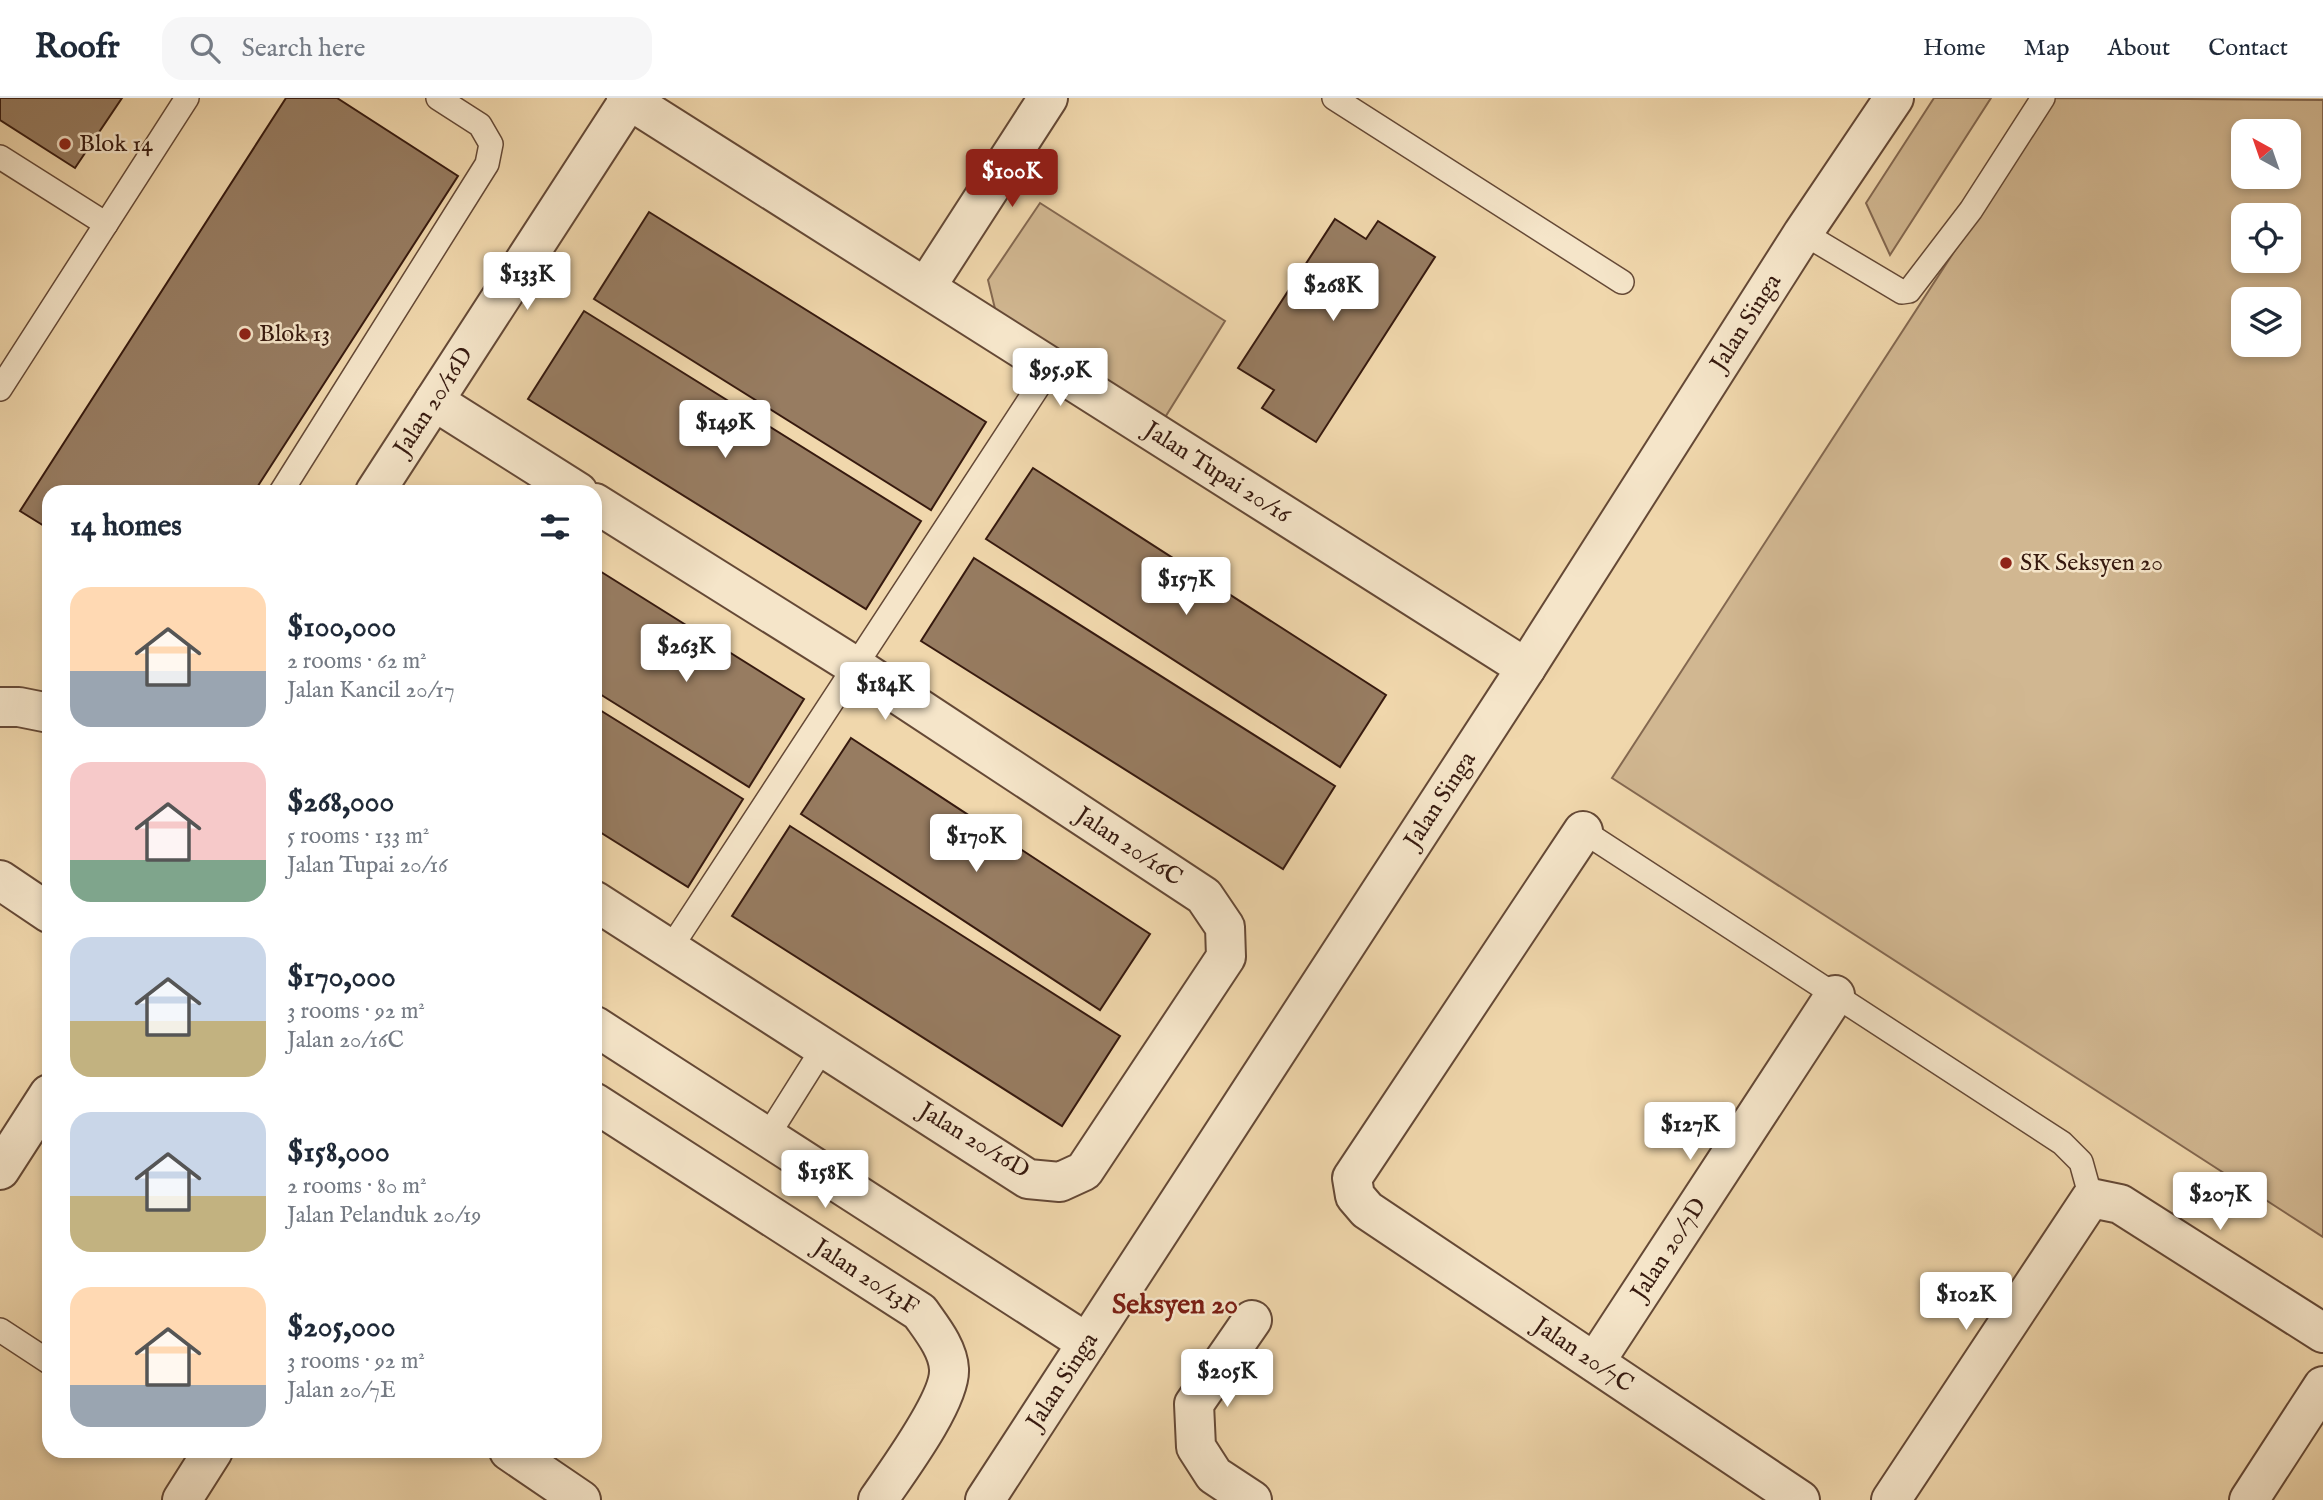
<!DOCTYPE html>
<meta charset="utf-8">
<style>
:root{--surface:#fff;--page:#f6f6f7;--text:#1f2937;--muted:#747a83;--line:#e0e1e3;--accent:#8f2418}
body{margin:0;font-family:"IM FELL English",serif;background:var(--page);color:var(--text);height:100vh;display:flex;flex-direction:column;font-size:26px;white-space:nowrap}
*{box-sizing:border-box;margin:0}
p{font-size:23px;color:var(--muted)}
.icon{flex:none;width:38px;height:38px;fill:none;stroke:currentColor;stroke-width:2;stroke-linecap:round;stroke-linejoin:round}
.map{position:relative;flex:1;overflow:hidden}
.sheet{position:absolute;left:42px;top:387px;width:560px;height:973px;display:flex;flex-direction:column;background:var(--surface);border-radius:21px;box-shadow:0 4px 10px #0003}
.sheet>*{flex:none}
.needle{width:46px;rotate:320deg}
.buttons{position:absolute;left:2231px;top:21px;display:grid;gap:14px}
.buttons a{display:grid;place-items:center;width:70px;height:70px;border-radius:14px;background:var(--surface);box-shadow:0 4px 10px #0003;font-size:35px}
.price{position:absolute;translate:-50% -60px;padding:0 16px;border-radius:7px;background:#fff;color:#222;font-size:23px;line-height:46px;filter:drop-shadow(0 2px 4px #0008)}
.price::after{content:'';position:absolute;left:50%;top:42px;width:21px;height:16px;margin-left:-10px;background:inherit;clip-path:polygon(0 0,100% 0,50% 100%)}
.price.active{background:var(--accent);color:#fff}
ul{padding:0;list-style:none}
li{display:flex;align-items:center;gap:21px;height:175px;padding:0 28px}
li span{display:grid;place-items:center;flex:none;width:196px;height:140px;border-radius:21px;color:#555}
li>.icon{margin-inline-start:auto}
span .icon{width:84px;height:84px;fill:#fffc;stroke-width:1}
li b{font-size:30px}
h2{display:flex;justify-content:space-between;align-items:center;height:84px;padding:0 28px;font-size:30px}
header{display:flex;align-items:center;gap:42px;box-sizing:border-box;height:98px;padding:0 35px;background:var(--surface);border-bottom:2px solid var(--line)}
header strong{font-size:33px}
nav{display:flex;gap:38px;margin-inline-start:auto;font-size:24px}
.search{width:490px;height:63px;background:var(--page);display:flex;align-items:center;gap:18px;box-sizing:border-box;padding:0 24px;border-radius:21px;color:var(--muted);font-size:26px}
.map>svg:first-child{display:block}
</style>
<header>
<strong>Roofr</strong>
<div class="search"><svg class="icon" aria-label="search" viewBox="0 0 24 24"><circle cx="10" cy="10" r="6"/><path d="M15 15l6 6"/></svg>Search here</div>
<nav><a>Home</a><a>Map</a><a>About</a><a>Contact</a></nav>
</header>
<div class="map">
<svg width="2323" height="1402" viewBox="0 0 2323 1402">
<rect width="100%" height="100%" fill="#f0d7ac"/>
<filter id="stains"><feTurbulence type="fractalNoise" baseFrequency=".00286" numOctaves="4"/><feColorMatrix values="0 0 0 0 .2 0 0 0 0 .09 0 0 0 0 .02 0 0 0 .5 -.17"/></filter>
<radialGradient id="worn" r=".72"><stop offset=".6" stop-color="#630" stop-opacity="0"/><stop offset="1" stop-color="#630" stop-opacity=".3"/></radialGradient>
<g fill="#d1b791" stroke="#846850" stroke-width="2" fill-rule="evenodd">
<path d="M1934,0H1991L1890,157L1866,105Z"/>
<path d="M2054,0L2323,2V1139L1612,680ZM2244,33H2289V79H2244ZM2244,117H2289V163H2244ZM2244,201H2289V247H2244Z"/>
<path d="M1040,105L1225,223L1159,329L999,227L988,182Z"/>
</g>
<g fill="#977c61" stroke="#371a0f" stroke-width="2">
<path d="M0,0H122L75,70L0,22Z"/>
<path d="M286,0H337L458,78L254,394H49V431L20,413Z"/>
<path d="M649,114L986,324L931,412L594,201Z"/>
<path d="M1335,121L1366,141L1378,123L1435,159L1316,344L1262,310L1274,292L1238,270Z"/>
<path d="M584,213L921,423L866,511L528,301Z"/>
<path d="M1033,370L1386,597L1340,669L986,441Z"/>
<path d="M974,460L1335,688L1283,771L921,543Z"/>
<path d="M595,470L804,601L749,689L595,593Z"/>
<path d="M595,609L743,701L688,789L595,731Z"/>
<path d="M851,640L1150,836L1100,912L801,716Z"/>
<path d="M790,728L1120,938L1062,1028L732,818Z"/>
</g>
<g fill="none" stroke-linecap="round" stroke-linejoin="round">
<g stroke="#654936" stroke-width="26">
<g id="service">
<path d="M1334,0L1622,184"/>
<path d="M0,59L106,126"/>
<path d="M1803,135L1902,194L1909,193L1971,112L2043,0"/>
<path d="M0,291L187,0"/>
<path d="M281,394L487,66L491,46L480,27L438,0"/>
<path d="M1583,733L2062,1045L2081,1064L2091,1100"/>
<path d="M670,851L1051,269"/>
<path d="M767,1039L823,950"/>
<path d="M0,1232L49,1264"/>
</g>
</g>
<g stroke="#654936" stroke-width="42">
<g id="minor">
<path id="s1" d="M626,0L1526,570"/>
<path d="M926,189L1048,0"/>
<path d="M434,303L578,394"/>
<path id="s2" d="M375,394L629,2"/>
<path id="s3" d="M595,405L855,568L1204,798L1225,829L1226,859L1084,1073L1060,1084L1028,1081L595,803"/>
<path id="s4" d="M1583,733L1352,1080L1355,1098L1367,1112L1800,1402"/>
<path d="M0,782L49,815"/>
<path id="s5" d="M595,1005L920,1214C931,1230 948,1250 949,1271C951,1302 897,1374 878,1402"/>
<path d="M0,1072L49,996"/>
<path id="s6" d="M1595,1264L1835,897"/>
<path d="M509,1353L581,1402"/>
<path d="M182,1402L213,1353"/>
<path d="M1252,1402L1214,1377L1196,1349L1194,1306L1252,1222"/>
<path d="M1891,1402L2091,1100L2120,1106L2323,1235"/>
<path d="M2249,1402L2323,1288"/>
</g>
</g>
<g stroke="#654936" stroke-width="42">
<g id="tertiary">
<path d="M0,609H19L49,615"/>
<path d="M595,928L1087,1245"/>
<path id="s7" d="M985,1402L1526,570L1803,135L1894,0"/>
</g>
</g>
<use href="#service" stroke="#f5e5c9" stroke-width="23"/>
<use href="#minor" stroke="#f5e5c9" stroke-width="38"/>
<use href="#tertiary" stroke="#f5e5c9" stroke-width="38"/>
</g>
<g fill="#8f2418" stroke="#f5e5c9" stroke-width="2.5">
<circle cx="65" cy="46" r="7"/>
<circle cx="245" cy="236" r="7"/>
<circle cx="2006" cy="465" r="7"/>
</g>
<g text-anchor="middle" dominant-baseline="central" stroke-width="5" stroke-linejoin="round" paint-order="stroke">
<g font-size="24" fill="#371a0f" stroke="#f5e5c9" text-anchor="start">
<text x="79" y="46">Blok 14</text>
<text x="259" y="236">Blok 13</text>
<text x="2020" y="465">SK Seksyen 20</text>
</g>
<g font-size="24" fill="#371a0f" stroke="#f5e5c9">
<text stroke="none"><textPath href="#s7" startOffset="1402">Jalan Singa</textPath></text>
<text stroke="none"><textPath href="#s2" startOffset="108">Jalan 20/16D</textPath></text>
<text stroke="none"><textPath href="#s1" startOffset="700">Jalan Tupai 20/16</textPath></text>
<text stroke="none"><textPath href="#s7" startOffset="835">Jalan Singa</textPath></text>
<text stroke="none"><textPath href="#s3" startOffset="635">Jalan 20/16C</textPath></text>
<text transform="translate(974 1043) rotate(31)">Jalan 20/16D</text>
<text stroke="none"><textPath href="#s6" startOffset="135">Jalan 20/7D</textPath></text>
<text stroke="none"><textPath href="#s5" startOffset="322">Jalan 20/13F</textPath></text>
<text stroke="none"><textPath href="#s4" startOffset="714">Jalan 20/7C</textPath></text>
<text stroke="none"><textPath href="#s7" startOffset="142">Jalan Singa</textPath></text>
</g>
<g font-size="28" font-weight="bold" fill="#7a1f14" stroke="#f5e5c9">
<text x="1175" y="1207">Seksyen 20</text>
</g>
</g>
<rect width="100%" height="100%" filter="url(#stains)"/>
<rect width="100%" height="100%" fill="url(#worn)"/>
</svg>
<div class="buttons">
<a><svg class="needle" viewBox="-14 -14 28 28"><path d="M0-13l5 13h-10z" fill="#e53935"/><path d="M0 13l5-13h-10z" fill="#747a83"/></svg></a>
<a><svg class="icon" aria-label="locate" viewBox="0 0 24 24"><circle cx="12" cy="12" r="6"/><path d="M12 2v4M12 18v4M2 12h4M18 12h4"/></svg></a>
<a><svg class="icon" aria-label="layers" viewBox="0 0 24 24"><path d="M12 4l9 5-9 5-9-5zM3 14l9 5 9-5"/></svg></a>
</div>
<b class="price active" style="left:1012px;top:111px">$100K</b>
<b class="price" style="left:527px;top:214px">$133K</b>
<b class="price" style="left:1333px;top:225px">$268K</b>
<b class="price" style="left:1060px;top:310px">$95.9K</b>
<b class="price" style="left:725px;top:362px">$149K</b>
<b class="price" style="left:1186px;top:519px">$157K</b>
<b class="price" style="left:686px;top:586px">$263K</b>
<b class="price" style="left:885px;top:624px">$184K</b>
<b class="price" style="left:976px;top:776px">$170K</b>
<b class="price" style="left:1690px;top:1064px">$127K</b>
<b class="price" style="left:825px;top:1112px">$158K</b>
<b class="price" style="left:2220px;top:1134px">$207K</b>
<b class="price" style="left:1966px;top:1234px">$102K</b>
<b class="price" style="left:1227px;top:1311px">$205K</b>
<section class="sheet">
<h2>14 homes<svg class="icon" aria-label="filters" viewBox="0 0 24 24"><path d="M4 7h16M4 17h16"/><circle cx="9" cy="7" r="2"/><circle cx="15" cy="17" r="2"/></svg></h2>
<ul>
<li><span style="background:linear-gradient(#ffd9b3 60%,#9aa5b1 0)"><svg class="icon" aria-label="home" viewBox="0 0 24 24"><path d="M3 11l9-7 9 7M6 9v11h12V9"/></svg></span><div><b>$100,000</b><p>2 rooms · 62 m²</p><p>Jalan Kancil 20/17</p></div></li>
<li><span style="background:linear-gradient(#f6c9c9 70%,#7fa58c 0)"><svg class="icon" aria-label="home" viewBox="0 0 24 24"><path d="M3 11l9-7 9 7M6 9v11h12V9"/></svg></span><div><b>$268,000</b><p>5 rooms · 133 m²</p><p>Jalan Tupai 20/16</p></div></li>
<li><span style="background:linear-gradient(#c9d6e8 60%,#c2b280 0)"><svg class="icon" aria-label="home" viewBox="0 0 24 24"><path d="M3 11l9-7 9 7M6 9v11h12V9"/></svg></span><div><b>$170,000</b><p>3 rooms · 92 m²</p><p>Jalan 20/16C</p></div></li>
<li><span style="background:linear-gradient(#c9d6e8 60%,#c2b280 0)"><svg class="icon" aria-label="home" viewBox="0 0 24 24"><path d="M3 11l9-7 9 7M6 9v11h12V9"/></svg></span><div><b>$158,000</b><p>2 rooms · 80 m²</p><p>Jalan Pelanduk 20/19</p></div></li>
<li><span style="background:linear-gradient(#ffd9b3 70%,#9aa5b1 0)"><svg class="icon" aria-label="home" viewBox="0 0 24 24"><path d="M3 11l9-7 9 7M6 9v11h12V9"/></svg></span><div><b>$205,000</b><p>3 rooms · 92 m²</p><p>Jalan 20/7E</p></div></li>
</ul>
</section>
</div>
